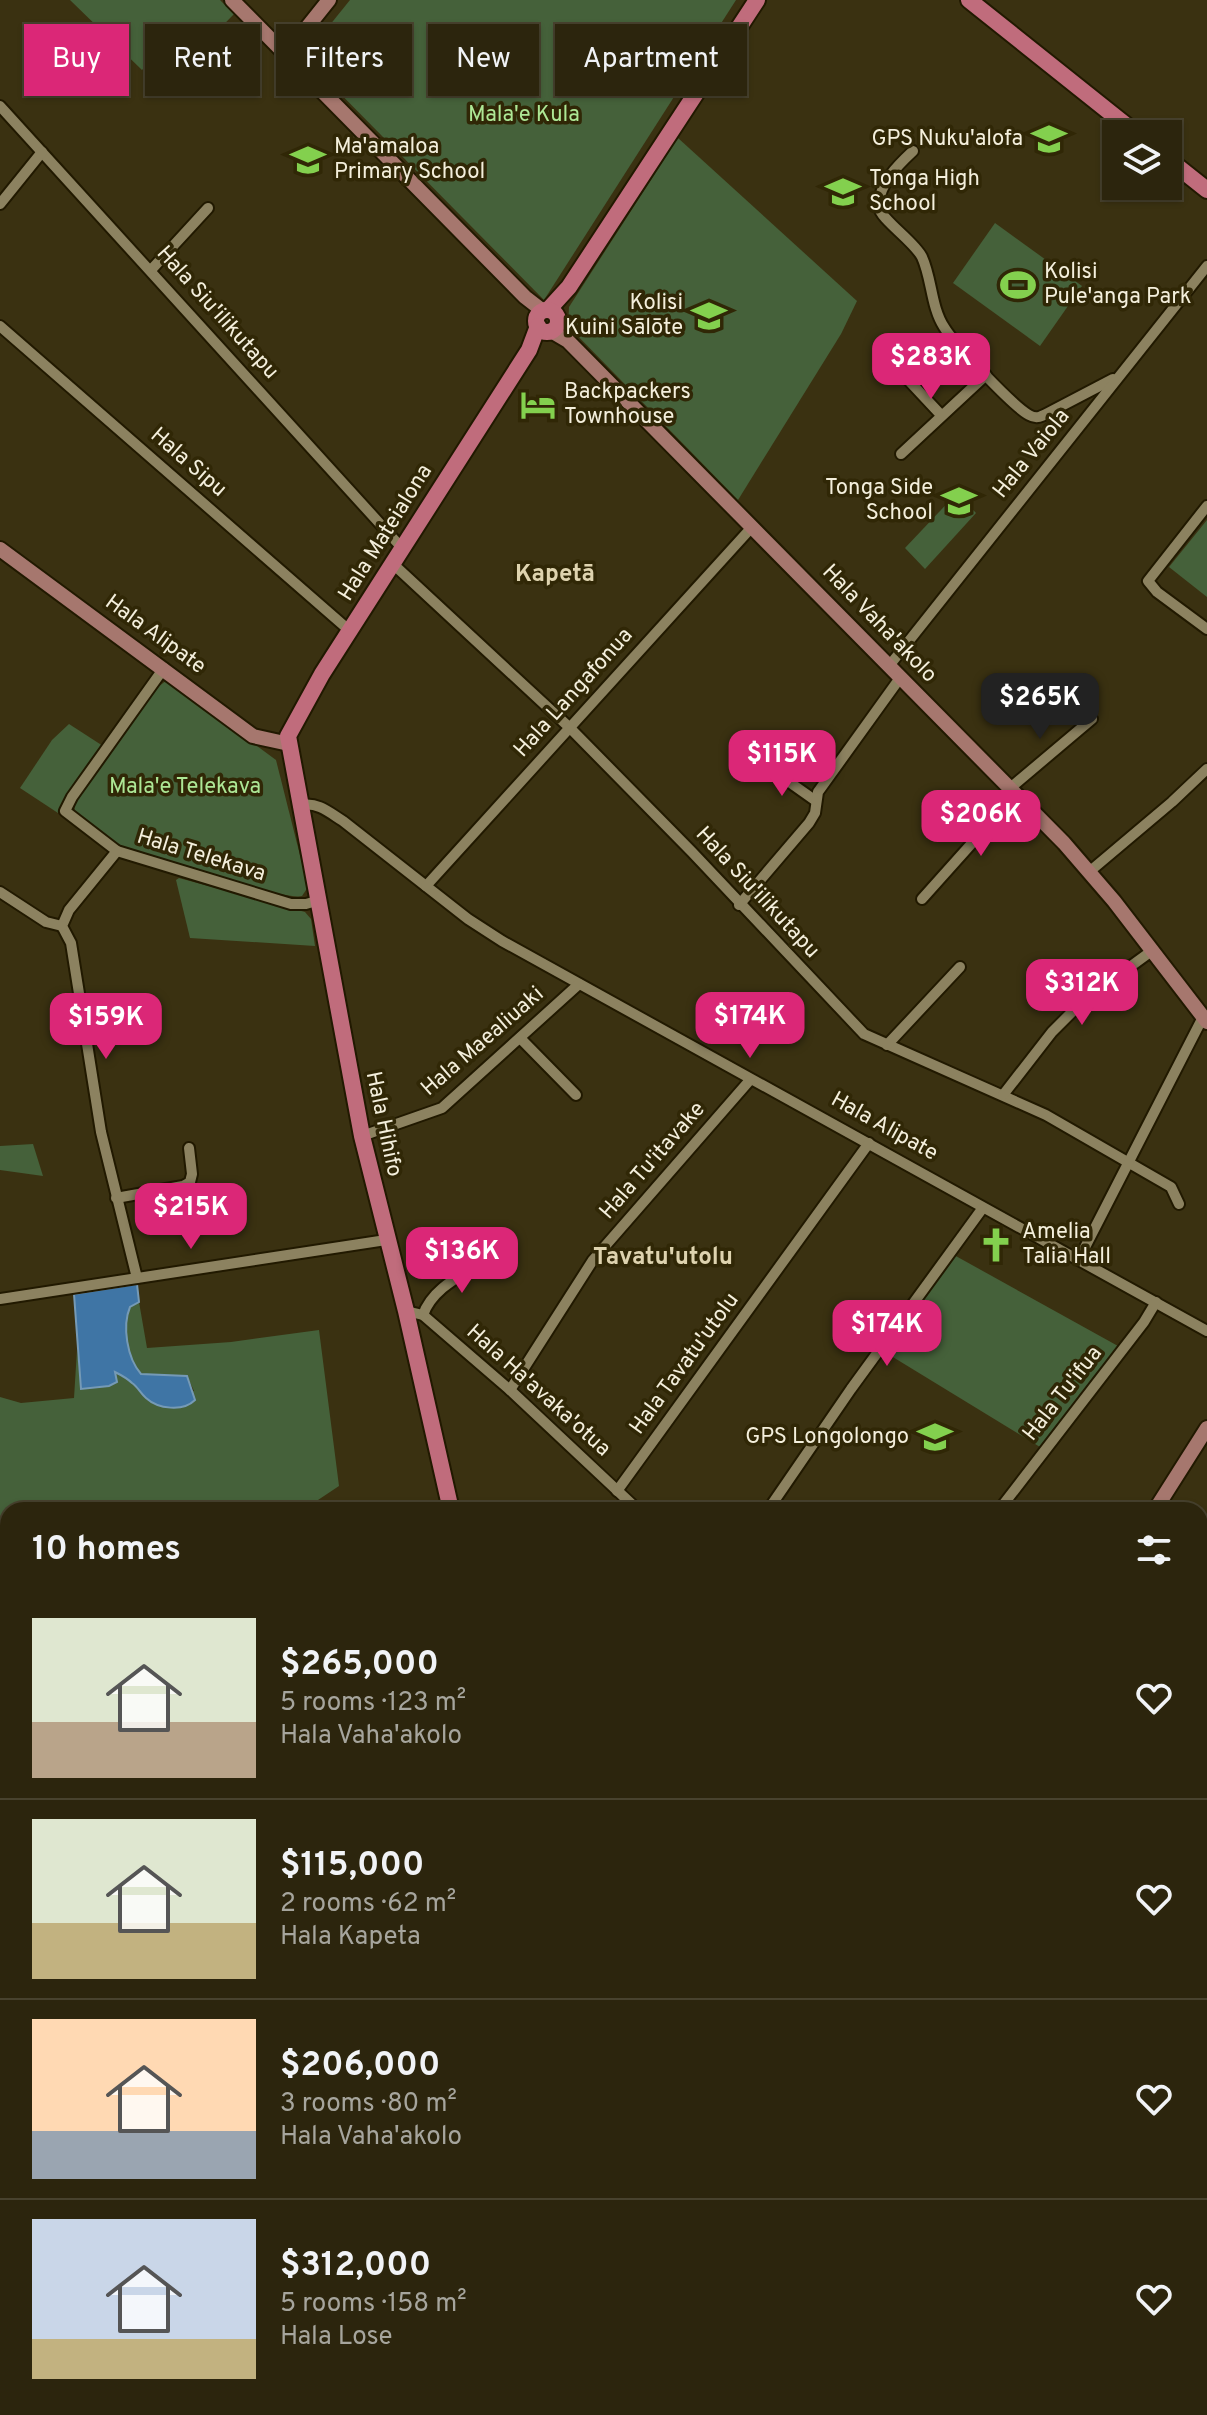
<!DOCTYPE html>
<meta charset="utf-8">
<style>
:root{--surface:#2c250d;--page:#342d16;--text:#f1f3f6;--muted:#a6a59d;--line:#48422e;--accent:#db2777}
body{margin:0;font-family:Overpass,sans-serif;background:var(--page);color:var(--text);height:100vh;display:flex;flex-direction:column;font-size:30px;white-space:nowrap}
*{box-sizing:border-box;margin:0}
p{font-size:26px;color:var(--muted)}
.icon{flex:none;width:44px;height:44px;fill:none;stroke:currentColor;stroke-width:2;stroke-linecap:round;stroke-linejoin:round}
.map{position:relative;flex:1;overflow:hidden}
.details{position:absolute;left:0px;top:1502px;width:1208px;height:914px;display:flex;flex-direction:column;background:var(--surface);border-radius:24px 24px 0 0;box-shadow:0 2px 6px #0004,0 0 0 2px var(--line)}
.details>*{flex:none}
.banner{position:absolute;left:24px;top:24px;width:800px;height:72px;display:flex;gap:16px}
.tools{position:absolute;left:1102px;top:120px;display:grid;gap:16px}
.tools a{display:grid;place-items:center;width:80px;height:80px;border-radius:0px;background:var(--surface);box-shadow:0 2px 6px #0004,0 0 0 2px var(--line);font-size:40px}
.price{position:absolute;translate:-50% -68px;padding:0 18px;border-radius:16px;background:var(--accent);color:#fff;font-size:26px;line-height:52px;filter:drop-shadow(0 2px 4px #0008)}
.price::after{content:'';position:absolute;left:50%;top:48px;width:24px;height:18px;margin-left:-12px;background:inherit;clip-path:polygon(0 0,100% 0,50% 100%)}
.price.current{background:#222;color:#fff}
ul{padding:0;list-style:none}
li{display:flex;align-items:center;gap:24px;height:200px;padding:0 32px}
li+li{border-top:2px solid var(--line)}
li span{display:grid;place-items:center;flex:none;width:224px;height:160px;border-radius:0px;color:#555}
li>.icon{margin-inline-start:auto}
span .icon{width:96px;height:96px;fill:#fffc;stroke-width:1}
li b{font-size:34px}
h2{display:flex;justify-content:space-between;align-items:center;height:96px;padding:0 32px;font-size:34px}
.chip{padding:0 28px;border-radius:0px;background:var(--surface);box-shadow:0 2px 6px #0004,0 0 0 2px var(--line);font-size:28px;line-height:72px}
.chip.current{background:var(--accent);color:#fff}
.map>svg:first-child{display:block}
</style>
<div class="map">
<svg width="1207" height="2415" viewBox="0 0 1207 2415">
<rect width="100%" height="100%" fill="#3a3111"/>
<g fill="#45613a">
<path d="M70,0H220L234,14L191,58L171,40L142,70Z"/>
<path d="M350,0H736L544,300L304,57Z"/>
<path d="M678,138L857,301L841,334L738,500L568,326L569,307Z"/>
<path d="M995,223L1082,286L1040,346L953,283Z"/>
<path d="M957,493L976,513L925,569L905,548Z"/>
<path d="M1207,520V597L1169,567Z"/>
<path d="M167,680L276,760L308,887L302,896C282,901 137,855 115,843C102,835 85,824 75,813L74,802L158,687Z"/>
<path d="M69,724L103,746L58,813L20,788L52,740Z"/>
<path d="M179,878L305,912L311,919L315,946L190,938L176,880Z"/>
<path d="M33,1144L43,1176L0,1170V1146Z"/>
<path d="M954,1255L1118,1346L1040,1447L883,1351Z"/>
<path d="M139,1302L147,1348L231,1342L319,1330L339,1486L303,1510H8V1548L0,1544V1397L21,1403L74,1398L77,1350L81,1388L109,1386L117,1382L114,1371L136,1384L144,1397L194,1391L187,1376L141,1374C127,1358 122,1326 130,1307Z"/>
<path d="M0,1564L8,1568V1776L0,1785Z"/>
<path d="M1200,2010H1207V2075L1200,2077Z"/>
<path d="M8,2203V2255L0,2251V2219Z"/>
<path d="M0,2307L8,2311V2408H17L15,2415H0Z"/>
<path d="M187,2408H241L238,2415H184Z"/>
</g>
<g fill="#3f75a5" stroke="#759ab6" stroke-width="2">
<path d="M137,1284L139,1302L130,1307C122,1326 127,1358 141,1374L187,1376L195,1400C183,1412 158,1409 146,1398C140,1393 138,1387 132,1383C127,1378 121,1375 115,1372L117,1382L109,1386L81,1389L74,1294Z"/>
<path d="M5,1996L8,1997V2044L0,2040V2008Z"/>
</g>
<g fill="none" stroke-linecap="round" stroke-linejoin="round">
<g stroke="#211900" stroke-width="14">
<g id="street">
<path d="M0,106L402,548"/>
<path d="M913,151C898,165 878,184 879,207C880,219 914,241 922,257C932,279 931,307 944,327C954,344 1013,406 1029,415C1036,419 1040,417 1046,414L1113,379"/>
<path d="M0,204L42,152"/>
<path d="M151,270L208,208"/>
<path d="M0,326L350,631"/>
<path d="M898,369L941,415"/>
<path d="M901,454L986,375"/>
<path d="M1207,506L1148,581L1157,592L1207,629"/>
<path d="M392,563L569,727L692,852L864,1034L1046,1115L1171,1187L1179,1204"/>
<path d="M889,666L1207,266"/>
<path d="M164,668L72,797L65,811L117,851L291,904H306L320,900"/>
<path d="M768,767L816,801"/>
<path d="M1009,789L1092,719"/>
<path d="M302,805C318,802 330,813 343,821L468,919L502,941L1207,1331"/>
<path d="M117,851L69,910L62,926L71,943L101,1132L137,1278"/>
<path d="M1089,872L1172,802L1207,769"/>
<path d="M426,886L752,527"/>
<path d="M0,892L46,922L62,926"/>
<path d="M922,899L1015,795"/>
<path d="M739,905L809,823L815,813L818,792L900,678"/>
<path d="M520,1038L576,1095"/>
<path d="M887,1045L960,967"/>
<path d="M1003,1095L1052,1032L1083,1001L1153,950"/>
<path d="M362,1136L442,1108L579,984"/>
<path d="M116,1198L183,1186L190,1182L192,1174L189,1148"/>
<path d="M1079,1259L1203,1017"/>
<path d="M0,1299L386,1240"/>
<path d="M406,1311L423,1315L510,1390L638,1510"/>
<path d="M423,1315C432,1289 460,1276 482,1262"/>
<path d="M510,1390L593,1260L750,1080"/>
<path d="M617,1491L869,1143"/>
<path d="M768,1510L851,1389L982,1209"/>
<path d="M999,1510L1144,1322L1156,1302"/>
<path d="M1200,1663L1207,1653"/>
<path d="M1200,1739L1207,1744"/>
<path d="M1200,1789L1207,1779"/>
<path d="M0,1800L8,1789"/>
<path d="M1200,1907L1207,1912"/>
<path d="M0,1922L8,1927"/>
<path d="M0,1985L8,1968"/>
<path d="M0,2133L8,2137"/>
<path d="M1200,2200L1207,2211"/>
<path d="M0,2211L8,2195"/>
<path d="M1200,2325L1207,2314"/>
<path d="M675,2408L691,2415"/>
<path d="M1166,2408L1181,2415"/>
<path d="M249,2409L262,2415"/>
<path d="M7,2415L11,2408"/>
<path d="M116,2415L120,2408"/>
<path d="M650,2415L652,2408"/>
<path d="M950,2415V2408"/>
<path d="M1052,2415L1057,2408"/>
</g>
</g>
<g stroke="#211900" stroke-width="18">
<g id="secondary">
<path d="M232,0L525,297L543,311"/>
<path d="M285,55L329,0"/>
<path d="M551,331L568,341L1064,843L1114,901L1207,1022"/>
<path d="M0,549L253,736L289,744"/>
<path d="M1155,1510L1207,1428"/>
<path d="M0,1549L8,1553"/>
</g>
</g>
<g stroke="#211900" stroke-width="20">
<g id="primary">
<path d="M969,0L1137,134"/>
<path d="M1168,159L1207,190"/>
<path d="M548,310L569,287L757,0"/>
<circle cx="547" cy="321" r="11"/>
<path d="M451,1510L406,1311L362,1136L288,736L322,674L529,350L538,326"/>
<path d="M552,2415V2408"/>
</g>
</g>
<use href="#street" stroke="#8c8260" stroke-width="10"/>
<use href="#secondary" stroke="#a6776e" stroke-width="14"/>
<use href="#primary" stroke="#c06c7c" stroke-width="16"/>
</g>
<defs>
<g id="school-bare" transform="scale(2.76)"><path d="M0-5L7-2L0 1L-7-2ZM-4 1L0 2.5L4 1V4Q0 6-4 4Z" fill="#83d04e" stroke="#302706" stroke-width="2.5" paint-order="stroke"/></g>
<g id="stadium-bare" transform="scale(2.76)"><path d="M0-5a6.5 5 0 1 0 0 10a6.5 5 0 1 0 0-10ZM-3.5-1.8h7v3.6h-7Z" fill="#83d04e" stroke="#302706" stroke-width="2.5" paint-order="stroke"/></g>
<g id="hotel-bare" transform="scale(2.76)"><path d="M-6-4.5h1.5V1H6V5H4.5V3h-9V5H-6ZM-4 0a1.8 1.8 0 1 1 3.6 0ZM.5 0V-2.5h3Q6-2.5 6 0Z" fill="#83d04e" stroke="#302706" stroke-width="2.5" paint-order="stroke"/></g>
<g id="church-bare" transform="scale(2.76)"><path d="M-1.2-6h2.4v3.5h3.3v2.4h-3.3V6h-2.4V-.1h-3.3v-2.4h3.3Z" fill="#83d04e" stroke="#302706" stroke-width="2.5" paint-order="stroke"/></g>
</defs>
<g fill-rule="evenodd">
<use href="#school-bare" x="1049" y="139"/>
<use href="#school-bare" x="308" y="160"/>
<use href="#school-bare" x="843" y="192"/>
<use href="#stadium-bare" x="1018" y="285"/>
<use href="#school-bare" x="709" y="316"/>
<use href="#hotel-bare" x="538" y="405"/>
<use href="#school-bare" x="959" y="501"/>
<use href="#church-bare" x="996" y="1245"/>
<use href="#school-bare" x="935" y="1437"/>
</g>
<g text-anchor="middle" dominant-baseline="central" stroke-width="7" stroke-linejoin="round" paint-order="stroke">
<g font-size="22" fill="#ade795" stroke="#302706">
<text x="524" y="115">Mala'e Kula</text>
<text x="185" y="787">Mala'e Telekava</text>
</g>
<g font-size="22" fill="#f4efdc" stroke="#302706" text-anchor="start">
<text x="1023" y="139" text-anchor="end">GPS Nuku'alofa</text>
<text x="334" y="147">Ma'amaloa<tspan x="334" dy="25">Primary School</tspan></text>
<text x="869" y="179">Tonga High<tspan x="869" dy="25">School</tspan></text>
<text x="1044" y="272">Kolisi<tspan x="1044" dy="25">Pule'anga Park</tspan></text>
<text x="683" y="303" text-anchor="end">Kolisi<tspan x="683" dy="25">Kuini Sālōte</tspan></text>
<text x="564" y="392">Backpackers<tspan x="564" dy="25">Townhouse</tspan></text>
<text x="933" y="488" text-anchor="end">Tonga Side<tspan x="933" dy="25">School</tspan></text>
<text x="1022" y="1232">Amelia<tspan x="1022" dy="25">Talia Hall</tspan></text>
<text x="909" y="1437" text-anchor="end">GPS Longolongo</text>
</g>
<g font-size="22" fill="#f4efdc" stroke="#302706">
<text transform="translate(217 313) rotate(48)">Hala Siu'ilikutapu</text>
<text transform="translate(1032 454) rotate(-51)">Hala Vaiola</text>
<text transform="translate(188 463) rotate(41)">Hala Sipu</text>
<text transform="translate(386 533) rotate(-58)">Hala Mateialona</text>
<text transform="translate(879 624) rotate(46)">Hala Vaha'akolo</text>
<text transform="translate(155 635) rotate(36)">Hala Alipate</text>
<text transform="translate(574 693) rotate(-48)">Hala Langafonua</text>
<text transform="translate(201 856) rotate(17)">Hala Telekava</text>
<text transform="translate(757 893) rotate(47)">Hala Siu'ilikutapu</text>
<text transform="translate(483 1042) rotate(-41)">Hala Maealiuaki</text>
<text transform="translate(383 1124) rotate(78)">Hala Hihifo</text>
<text transform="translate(884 1127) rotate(29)">Hala Alipate</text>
<text transform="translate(653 1161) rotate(-49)">Hala Tu'itavake</text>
<text transform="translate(685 1364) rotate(-54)">Hala Tavatu'utolu</text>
<text transform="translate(538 1391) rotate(42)">Hala Ha'avaka'otua</text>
<text transform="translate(1063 1394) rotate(-52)">Hala Tu'ifua</text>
</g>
<g font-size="24" font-weight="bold" fill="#ded3af" stroke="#302706">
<text x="555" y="575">Kapetā</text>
<text x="663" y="1258">Tavatu'utolu</text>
</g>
</g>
</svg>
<div class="tools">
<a><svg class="icon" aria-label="layers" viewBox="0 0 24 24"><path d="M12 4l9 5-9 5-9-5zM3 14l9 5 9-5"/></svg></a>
</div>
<b class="price" style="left:931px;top:401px">$283K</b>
<b class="price current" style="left:1040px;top:741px">$265K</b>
<b class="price" style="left:782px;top:798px">$115K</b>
<b class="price" style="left:981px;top:858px">$206K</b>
<b class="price" style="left:1082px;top:1027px">$312K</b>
<b class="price" style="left:750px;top:1060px">$174K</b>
<b class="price" style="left:106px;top:1061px">$159K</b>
<b class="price" style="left:191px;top:1251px">$215K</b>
<b class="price" style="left:462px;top:1295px">$136K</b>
<b class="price" style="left:887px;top:1368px">$174K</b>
<div class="banner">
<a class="chip current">Buy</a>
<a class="chip">Rent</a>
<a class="chip">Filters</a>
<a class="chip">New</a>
<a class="chip">Apartment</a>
</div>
<section class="details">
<h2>10 homes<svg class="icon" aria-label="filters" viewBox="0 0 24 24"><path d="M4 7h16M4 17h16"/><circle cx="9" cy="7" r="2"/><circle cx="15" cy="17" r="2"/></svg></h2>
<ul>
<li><span style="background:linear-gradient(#dfe7d0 65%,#b9a48a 0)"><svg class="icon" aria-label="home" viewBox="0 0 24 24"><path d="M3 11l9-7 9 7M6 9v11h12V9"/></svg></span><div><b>$265,000</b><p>5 rooms · 123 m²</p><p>Hala Vaha'akolo</p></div><svg class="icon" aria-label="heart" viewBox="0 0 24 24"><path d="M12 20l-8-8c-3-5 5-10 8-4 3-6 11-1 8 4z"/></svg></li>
<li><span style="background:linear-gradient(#dfe7d0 65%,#c2b280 0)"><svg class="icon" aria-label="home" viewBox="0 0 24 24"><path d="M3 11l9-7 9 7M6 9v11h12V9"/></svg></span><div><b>$115,000</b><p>2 rooms · 62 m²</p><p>Hala Kapeta</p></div><svg class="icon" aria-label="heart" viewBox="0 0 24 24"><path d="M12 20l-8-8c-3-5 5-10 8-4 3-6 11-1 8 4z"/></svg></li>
<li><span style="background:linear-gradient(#ffd9b3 70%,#9aa5b1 0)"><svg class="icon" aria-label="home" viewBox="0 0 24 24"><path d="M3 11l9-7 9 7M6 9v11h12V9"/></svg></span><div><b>$206,000</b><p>3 rooms · 80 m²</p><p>Hala Vaha'akolo</p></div><svg class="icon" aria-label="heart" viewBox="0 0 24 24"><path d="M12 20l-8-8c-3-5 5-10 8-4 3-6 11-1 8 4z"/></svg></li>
<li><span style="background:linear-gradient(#c9d6e8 75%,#c2b280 0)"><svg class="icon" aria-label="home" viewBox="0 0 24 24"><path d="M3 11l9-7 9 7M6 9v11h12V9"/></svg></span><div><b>$312,000</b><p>5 rooms · 158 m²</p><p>Hala Lose</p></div><svg class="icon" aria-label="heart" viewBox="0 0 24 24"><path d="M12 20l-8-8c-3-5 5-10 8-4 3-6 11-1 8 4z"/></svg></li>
</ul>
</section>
</div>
